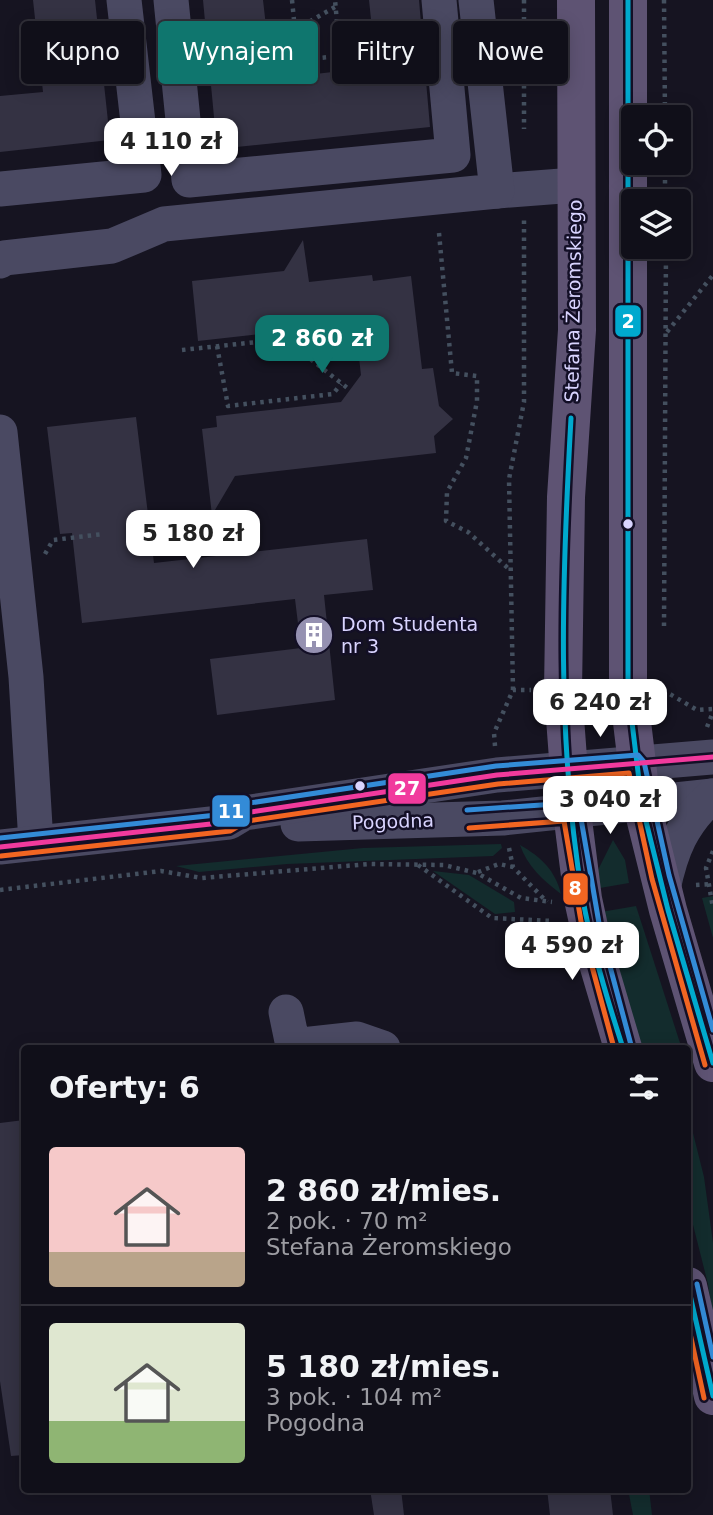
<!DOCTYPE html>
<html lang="pl">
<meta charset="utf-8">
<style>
:root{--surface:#100f19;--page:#191822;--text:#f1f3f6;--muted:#9c9ca2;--line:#302f38;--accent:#0f766e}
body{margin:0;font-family:"DejaVu Sans",sans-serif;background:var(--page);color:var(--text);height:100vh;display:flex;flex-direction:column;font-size:26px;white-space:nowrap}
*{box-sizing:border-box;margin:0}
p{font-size:23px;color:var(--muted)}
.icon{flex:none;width:38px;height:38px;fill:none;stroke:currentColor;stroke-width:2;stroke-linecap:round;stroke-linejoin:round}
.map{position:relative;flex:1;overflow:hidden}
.drawer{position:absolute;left:21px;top:1045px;width:670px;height:448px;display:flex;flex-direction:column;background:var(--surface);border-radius:7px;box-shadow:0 4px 18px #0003,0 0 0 2px var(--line)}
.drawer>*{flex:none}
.top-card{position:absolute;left:21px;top:21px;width:672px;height:63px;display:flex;gap:14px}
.controls{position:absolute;left:621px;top:105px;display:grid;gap:14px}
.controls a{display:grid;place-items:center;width:70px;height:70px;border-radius:7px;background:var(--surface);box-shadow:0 4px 18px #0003,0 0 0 2px var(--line);font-size:35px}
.price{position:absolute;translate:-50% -60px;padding:0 16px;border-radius:14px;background:#fff;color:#222;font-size:23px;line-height:46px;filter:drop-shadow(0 2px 4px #0008)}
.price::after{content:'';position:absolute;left:50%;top:42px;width:21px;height:16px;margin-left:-10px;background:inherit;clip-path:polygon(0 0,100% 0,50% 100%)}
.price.on{background:var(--accent);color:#fff}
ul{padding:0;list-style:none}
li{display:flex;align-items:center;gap:21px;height:175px;padding:0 28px}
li+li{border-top:2px solid var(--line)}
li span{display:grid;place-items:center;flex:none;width:196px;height:140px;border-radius:7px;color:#555}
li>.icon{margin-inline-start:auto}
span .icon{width:84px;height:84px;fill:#fffc;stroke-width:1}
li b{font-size:30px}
h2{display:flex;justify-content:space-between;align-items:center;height:84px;padding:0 28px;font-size:30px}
.chip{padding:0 24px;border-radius:7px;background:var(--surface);box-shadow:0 4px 18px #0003,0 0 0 2px var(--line);font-size:24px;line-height:63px}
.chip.on{background:var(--accent);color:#fff}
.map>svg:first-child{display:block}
</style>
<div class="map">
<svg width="713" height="1515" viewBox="0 0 713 1515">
<rect width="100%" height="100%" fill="#161421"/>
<g fill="#132c2d">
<path d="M613,840L625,860L629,883L600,888L597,872Z"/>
<path d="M501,844L502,848L493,856L287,864L199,872L176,866L363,848Z"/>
<path d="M520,845C541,857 555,870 561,894C543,880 527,866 520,845Z"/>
<path d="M433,871L469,875L514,902L515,912L495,914Z"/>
<path d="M713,896V938L702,898Z"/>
<path d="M636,906L680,1043L661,1048H640L601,912Z"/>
<path d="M688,1113L704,1177L713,1243V1318L708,1284L688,1205Z"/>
<path d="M628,1489H649L652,1515H633Z"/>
</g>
<g fill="#343243">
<path d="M33,0H95L110,140L0,152V96L43,92Z"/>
<path d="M203,0H263L272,79L376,67L369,0H419L430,127L217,149Z"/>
<path d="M303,240L309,282L372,275L373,281L411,276L422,369L433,368L439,406L453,419L434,436L436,453L235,476L212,515L202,429L217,427L216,416L341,402L361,375L354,315L296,322L297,330L198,341L192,281L284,271Z"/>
<path d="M136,417L154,563L367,539L373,590L324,595L335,700L217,715L210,659L301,648L295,599L82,623L72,533L60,534L47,427Z"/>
<path d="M24,1120V1455L11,1456L0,1381V1123Z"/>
<path d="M370,1489H401L404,1515H374Z"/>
<path d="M547,1489H610L613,1515H550Z"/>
</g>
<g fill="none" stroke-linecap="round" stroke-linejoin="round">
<g stroke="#44505f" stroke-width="4.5" stroke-dasharray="3.5 5" stroke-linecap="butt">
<path d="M292,0L298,60L340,56L335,0"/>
<path d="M524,0V129"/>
<path d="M664,0L665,117"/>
<path d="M295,30L335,7"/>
<path d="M665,163V201"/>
<path d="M439,233L452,373L477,376V401L466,458L447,492L446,521L468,532L510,570"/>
<path d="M667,332L713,275"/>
<path d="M217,346L228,406L333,394L341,384"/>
<path d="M182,350L285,339L350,390"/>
<path d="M45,554L53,540L103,534"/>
<path d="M664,626L666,247"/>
<path d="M513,690L509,479L524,402V218"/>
<path d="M663,690L697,710L713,709"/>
<path d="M707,727L713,712"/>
<path d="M495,746L494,733L513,690H531"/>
<path d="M509,848L513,867L547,902"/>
<path d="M713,851L706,868L713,908"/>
<path d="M418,865L492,918L552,921"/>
<path d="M478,872L499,864L513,867"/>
<path d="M696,885L713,884"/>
<path d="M0,890L161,871L202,878L369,864L444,865L477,873L521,898L552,902"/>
</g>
<g stroke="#4a4962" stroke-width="35">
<path d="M171,0L189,180L453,155L439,0"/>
<path d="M0,189L144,175L124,0"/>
<path d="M497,191L575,185"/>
<path d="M0,261L4,258L112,246L164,224L497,191L476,0"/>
<path d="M0,432L26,677L36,843"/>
<path d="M298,824L503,818L713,796"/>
<path d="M0,847L229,822L244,813L497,775L713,757"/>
<path d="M663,889C671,850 682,823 712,796"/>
<path d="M286,1012L293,1046L357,1039L383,1048"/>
</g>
<g stroke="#5e5373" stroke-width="38">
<path d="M576,0L577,330L566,497L563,691L572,812L583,899L594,950L623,1048"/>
<path d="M628,0V689L642,805L668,910L713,1063"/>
<path d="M688,1286L713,1396"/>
</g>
<g stroke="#130f26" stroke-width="10">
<g id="bus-1">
<path d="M628,0V689L642,805L668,910L713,1063"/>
<path d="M571,418C562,579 556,740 583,900C592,950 607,999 623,1048"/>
<path d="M688,1286L713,1396"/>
</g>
</g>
<g stroke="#130f26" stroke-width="10">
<g id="bus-2">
<path d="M469,828L564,821L583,933L614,1048"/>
<path d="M1,856L230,831L247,821L498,784L629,773L652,879L705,1065"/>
<path d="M688,1324L704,1398"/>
</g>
</g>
<g stroke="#130f26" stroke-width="10">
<g id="bus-3">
<path d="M467,810L571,803L579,807L600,929L631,1045"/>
<path d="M0,838L226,814L243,804L496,766L638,755L644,762L669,875L713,1030"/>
<path d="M697,1284L713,1357"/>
</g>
</g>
<g stroke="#130f26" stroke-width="10">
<path id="bus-4" d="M0,847L229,822L244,813L497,775L713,757"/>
</g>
<use href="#bus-1" stroke="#00a9ce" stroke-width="5"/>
<use href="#bus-2" stroke="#f26522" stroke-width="5"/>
<use href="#bus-3" stroke="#338bd7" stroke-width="5"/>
<use href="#bus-4" stroke="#f13a9d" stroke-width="5"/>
</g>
<defs>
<g id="building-disc" transform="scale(2.0125)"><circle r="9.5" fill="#9591b1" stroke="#130f26"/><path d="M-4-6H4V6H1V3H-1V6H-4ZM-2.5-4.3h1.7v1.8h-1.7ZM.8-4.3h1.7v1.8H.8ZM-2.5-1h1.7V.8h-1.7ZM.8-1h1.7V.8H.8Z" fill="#fff"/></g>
</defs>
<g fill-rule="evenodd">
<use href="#building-disc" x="314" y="635"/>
</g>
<g fill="#d9d4ff" stroke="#130f26" stroke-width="2.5">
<circle cx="628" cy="524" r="6"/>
<circle cx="360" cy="786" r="6"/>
</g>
<g text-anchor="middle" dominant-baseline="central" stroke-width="5" stroke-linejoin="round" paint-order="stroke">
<g font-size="19" fill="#d9d4ff" stroke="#130f26">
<text transform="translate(573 301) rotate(-89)">Stefana Żeromskiego</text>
<text transform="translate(393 821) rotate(-2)">Pogodna</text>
</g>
<g font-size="19" fill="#d9d4ff" stroke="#130f26" text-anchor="start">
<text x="341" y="624">Dom Studenta<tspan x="341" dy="22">nr 3</tspan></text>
</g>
</g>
<g stroke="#130f26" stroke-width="2.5">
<rect x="614" y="304" width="28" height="34" rx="7" fill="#00a9ce"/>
<rect x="387" y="772" width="40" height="33" rx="7" fill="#f13a9d"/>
<rect x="211" y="794" width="40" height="34" rx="7" fill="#338bd7"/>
<rect x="562" y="872" width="27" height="34" rx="7" fill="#f26522"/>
</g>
<g font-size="19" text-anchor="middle" font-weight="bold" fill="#fff">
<text x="628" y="328">2</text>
<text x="407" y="795">27</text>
<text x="231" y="818">11</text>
<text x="575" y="895">8</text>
</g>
</svg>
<div class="controls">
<a><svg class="icon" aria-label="locate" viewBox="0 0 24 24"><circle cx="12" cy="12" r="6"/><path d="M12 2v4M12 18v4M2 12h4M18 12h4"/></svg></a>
<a><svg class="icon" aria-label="layers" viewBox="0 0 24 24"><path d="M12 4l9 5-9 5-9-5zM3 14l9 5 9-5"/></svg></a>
</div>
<b class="price" style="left:171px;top:178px">4 110 zł</b>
<b class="price on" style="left:322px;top:375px">2 860 zł</b>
<b class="price" style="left:193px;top:570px">5 180 zł</b>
<b class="price" style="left:600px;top:739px">6 240 zł</b>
<b class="price" style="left:610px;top:836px">3 040 zł</b>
<b class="price" style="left:572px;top:982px">4 590 zł</b>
<div class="top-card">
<a class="chip">Kupno</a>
<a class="chip on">Wynajem</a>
<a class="chip">Filtry</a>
<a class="chip">Nowe</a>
</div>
<section class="drawer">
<h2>Oferty: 6<svg class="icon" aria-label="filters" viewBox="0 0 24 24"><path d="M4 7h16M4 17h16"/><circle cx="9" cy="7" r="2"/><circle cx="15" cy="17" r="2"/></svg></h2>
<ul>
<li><span style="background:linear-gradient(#f6c9c9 75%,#b9a48a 0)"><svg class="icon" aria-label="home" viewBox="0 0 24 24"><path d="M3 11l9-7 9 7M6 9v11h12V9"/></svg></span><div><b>2 860 zł/mies.</b><p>2 pok. · 70 m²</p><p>Stefana Żeromskiego</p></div></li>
<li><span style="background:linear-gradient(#dfe7d0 70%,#8fb573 0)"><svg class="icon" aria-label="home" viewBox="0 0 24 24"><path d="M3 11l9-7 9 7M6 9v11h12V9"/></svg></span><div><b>5 180 zł/mies.</b><p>3 pok. · 104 m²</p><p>Pogodna</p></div></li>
</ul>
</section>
</div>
